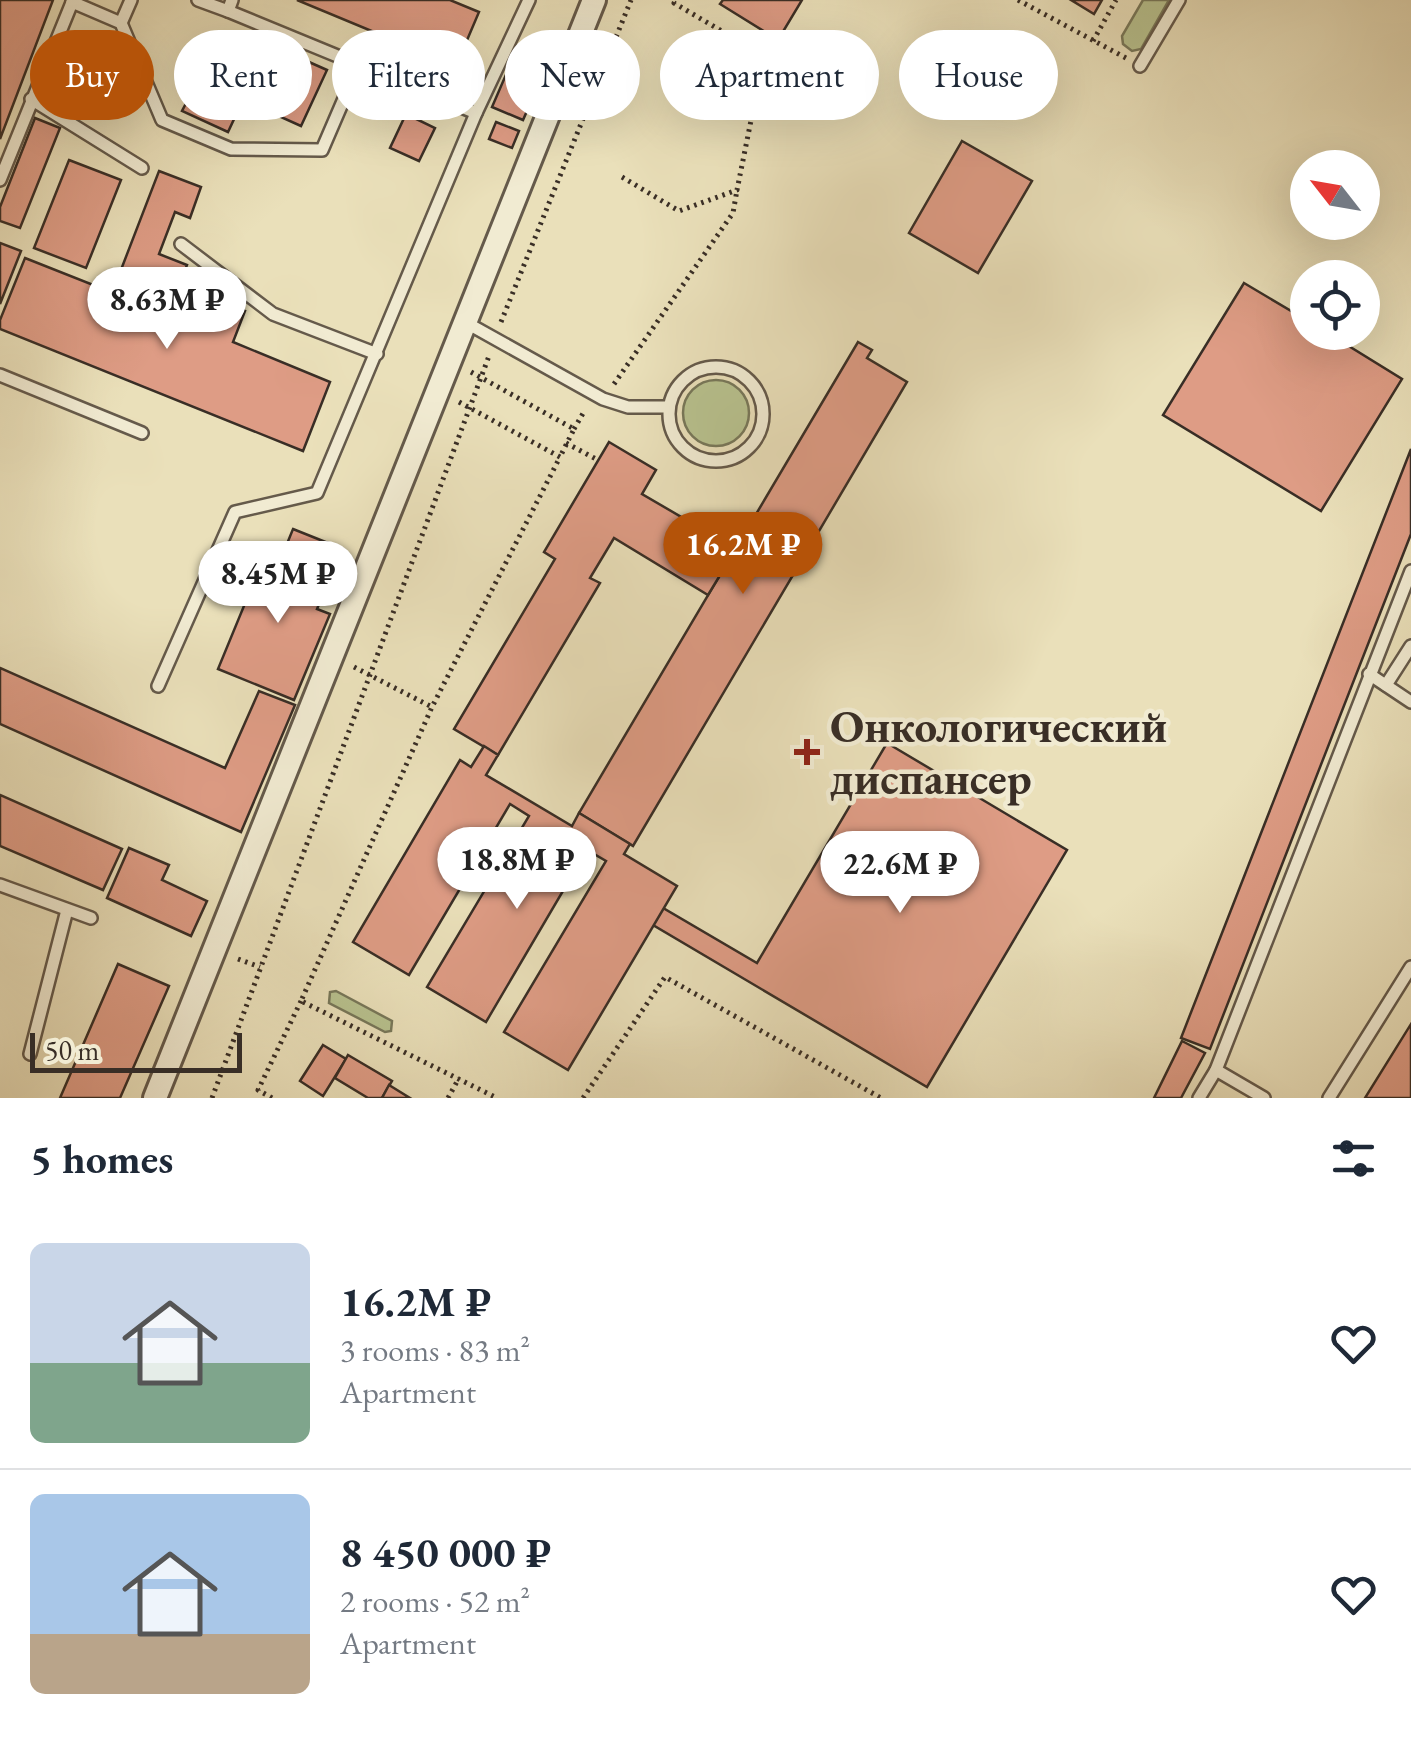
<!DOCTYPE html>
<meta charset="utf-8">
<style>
:root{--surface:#fff;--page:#f6f6f7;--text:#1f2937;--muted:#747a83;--line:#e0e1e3;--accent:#b45309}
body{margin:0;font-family:"EB Garamond",serif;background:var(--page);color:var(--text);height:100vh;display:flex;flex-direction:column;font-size:38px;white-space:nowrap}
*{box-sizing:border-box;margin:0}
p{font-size:32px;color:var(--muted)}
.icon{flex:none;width:55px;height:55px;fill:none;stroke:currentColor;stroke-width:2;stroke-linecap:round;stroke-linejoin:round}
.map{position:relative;height:1098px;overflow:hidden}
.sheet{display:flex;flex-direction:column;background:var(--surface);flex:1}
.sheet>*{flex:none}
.hud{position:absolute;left:30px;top:30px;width:1352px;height:90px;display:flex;gap:20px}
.needle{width:65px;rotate:301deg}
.buttons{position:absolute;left:1290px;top:150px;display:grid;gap:20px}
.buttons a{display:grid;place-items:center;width:90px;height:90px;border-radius:50%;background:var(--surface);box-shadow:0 10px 40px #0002;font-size:50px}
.scale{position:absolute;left:30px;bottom:25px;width:212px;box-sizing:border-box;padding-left:10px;border:5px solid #392e26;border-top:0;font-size:28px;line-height:35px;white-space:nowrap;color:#392e26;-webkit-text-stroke:8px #f1ebd2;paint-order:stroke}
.price{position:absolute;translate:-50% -85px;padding:0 22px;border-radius:35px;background:#fff;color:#222;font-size:32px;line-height:65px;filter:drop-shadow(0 2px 5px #0008)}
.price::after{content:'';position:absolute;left:50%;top:60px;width:30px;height:22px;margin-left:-15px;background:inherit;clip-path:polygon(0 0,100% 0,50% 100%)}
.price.active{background:var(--accent);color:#fff}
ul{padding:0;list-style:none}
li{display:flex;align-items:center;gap:30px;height:250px;padding:0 30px}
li+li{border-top:2px solid var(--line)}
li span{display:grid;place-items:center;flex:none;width:280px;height:200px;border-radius:15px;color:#555}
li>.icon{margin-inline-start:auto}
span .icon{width:120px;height:120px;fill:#fffc;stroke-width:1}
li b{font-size:42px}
h2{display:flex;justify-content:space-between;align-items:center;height:120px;padding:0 30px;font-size:42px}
.tag{padding:0 35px;border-radius:45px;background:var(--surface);box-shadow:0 10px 40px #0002;font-size:35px;line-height:90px}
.tag.active{background:var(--accent);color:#fff}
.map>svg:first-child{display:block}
</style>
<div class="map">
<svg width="1411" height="1098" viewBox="0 0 1411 1098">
<rect width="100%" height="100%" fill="#eae0ba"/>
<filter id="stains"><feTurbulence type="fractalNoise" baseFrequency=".002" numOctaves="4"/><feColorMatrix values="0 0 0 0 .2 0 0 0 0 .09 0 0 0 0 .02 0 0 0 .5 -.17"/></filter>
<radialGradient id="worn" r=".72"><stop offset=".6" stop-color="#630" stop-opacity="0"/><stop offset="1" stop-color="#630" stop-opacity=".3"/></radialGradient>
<g fill="#b8c28f" stroke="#78785a" stroke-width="2.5">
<path d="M1143,0H1169L1141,49L1132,51L1123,44L1122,36Z"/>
<circle cx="716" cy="413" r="33"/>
<path d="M336,991L392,1021L391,1031L385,1032L329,1003L330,992Z"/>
</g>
<g fill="#de9c85" stroke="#392e26" stroke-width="2.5">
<path d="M0,0H53L0,139Z"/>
<path d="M297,0H450L479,12L456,66Z"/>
<path d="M723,0H802L778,40L720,4Z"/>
<path d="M1071,0H1102L1094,14Z"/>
<path d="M255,38L327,70L301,126L243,100L228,132L182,111L212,54L242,68Z"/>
<path d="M518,47L549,61L523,120L492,107Z"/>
<path d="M406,114L435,128L419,161L390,148Z"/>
<path d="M35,118L60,128L20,228L0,221V207Z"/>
<path d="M496,122L519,131L512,148L489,139Z"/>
<path d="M962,141L1032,181L978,273L909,233Z"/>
<path d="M69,160L121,180L86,268L34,248Z"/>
<path d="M159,171L201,187L190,218L175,212L159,254L187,265L176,294L119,275Z"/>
<path d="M0,243L21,251L0,304Z"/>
<path d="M25,258L189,323L201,293L245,311L233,342L330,382L303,451L0,329V320Z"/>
<path d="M1244,283L1308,321V332H1326L1402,379L1321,511L1163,415Z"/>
<path d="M858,342L872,350L867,358L907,382L633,846L579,813Z"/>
<path d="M609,442L656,470L642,494L736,549L708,595L614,538L590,578L600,583L498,755L454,729L555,559L544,552Z"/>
<path d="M1411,449V534L1210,1049L1181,1038Z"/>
<path d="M293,529L343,549L331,576L282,556Z"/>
<path d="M267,550L331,576L317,609L330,614L294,700L218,669Z"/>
<path d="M0,668L225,768L259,691L295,705L241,832L0,724Z"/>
<path d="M887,743L1067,850L927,1087L653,925L663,908L757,963Z"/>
<path d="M484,746L498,755L486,775L572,826L579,813L630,844L624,854L677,886L568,1070L504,1032L606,861L587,850L486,1022L427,987L529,816L510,804L409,975L353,942L460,760L471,767Z"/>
<path d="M0,795L122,849L103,890L0,846Z"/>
<path d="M129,848L169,865L162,880L207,901L191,936L107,898Z"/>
<path d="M118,964L169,986L120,1098H60Z"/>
<path d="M1411,1024V1098H1365Z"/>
<path d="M1182,1041L1205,1053L1181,1098H1154Z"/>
<path d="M323,1045L346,1059L323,1096L300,1081Z"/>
<path d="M348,1055L392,1081L382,1098H368L335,1078Z"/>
<path d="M389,1085L410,1098H382Z"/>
</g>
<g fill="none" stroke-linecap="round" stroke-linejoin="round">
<g stroke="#655a4b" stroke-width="16">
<g id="lane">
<path d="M198,0L228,11"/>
<path d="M232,0L228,11L476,113"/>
<path d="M72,2L121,23L162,120L231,149L322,150L359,64"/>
<path d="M121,23L131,0"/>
<path d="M1140,66L1179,0"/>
<path d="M31,99L142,168"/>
<path d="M0,180L73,0"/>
<path d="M181,244L273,314L377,354"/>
<path d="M465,322L603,399L628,407H669"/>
<circle cx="716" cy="414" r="47"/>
<path d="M0,375L142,433"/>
<path d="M1369,674L1411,702"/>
<path d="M1386,685L1411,646"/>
<path d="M158,686L235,512L317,493L476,113L529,0"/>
<path d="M0,885L91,918"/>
<path d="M30,1054L67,910"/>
<path d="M1199,1098L1216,1070"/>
<path d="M1264,1098L1216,1070L1411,571"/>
<path d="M1329,1098L1411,967"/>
</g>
</g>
<g stroke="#655a4b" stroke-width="28">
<path id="street" d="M155,1098L594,0"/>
</g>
<g stroke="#392e26" stroke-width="5" stroke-dasharray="2.5 5" stroke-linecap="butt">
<path d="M1018,0L1126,58"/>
<path d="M1093,41L1116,0"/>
<path d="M622,177L679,211L737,190L764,56L674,3L676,0"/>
<path d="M501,322L631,0"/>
<path d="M471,372L574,429L560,457"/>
<path d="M614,384L733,213L737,190"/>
<path d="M459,402L560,457L432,707L301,1001L497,1098"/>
<path d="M574,429L585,410"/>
<path d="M566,443L596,459"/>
<path d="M354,667L432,707"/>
<path d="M238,959L260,967"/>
<path d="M212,1098L489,356"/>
<path d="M272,1098L258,1090L301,1001"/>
<path d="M448,1098L459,1078"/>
<path d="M583,1098L665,977L881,1098"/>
</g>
<use href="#lane" stroke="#f1ebd2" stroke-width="11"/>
<use href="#street" stroke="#f1ebd2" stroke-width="22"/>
</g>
<path fill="#8f2418" stroke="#f1ebd2" stroke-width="4" d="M802 737h10v10h10v10h-10v10h-10v-10h-10v-10h10z"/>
<g text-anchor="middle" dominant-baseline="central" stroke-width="9" stroke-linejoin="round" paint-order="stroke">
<g font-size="45" font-weight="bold" fill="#392e26" stroke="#f1ebd2" text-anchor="start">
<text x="830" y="726">Онкологический<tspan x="830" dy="52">диспансер</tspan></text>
</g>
</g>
<rect width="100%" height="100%" filter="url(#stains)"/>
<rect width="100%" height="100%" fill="url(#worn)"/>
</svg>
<div class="buttons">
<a><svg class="needle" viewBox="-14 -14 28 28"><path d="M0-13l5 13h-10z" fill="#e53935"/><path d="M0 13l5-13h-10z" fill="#747a83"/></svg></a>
<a><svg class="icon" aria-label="locate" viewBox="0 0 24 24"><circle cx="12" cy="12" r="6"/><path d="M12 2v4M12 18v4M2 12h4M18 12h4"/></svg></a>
</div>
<div class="scale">50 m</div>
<b class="price" style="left:167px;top:352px">8.63M ₽</b>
<b class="price active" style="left:743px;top:597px">16.2M ₽</b>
<b class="price" style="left:278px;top:626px">8.45M ₽</b>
<b class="price" style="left:517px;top:912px">18.8M ₽</b>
<b class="price" style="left:900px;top:916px">22.6M ₽</b>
<div class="hud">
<a class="tag active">Buy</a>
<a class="tag">Rent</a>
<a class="tag">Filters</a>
<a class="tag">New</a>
<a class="tag">Apartment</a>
<a class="tag">House</a>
</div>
</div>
<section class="sheet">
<h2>5 homes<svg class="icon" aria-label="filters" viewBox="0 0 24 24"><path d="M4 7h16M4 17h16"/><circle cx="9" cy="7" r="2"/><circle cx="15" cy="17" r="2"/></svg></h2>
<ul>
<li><span style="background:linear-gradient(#c9d6e8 60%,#7fa58c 0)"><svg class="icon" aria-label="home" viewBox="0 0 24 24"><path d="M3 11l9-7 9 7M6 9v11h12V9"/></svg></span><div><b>16.2M ₽</b><p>3 rooms · 83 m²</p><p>Apartment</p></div><svg class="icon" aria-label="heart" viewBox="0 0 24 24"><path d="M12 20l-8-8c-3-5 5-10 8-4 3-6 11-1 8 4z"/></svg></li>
<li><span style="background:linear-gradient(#a9c7e8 70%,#b9a48a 0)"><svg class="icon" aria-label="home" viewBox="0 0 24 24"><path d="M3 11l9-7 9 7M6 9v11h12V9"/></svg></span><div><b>8 450 000 ₽</b><p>2 rooms · 52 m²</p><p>Apartment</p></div><svg class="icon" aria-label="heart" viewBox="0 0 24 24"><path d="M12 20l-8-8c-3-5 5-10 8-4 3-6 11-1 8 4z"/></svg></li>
</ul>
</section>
